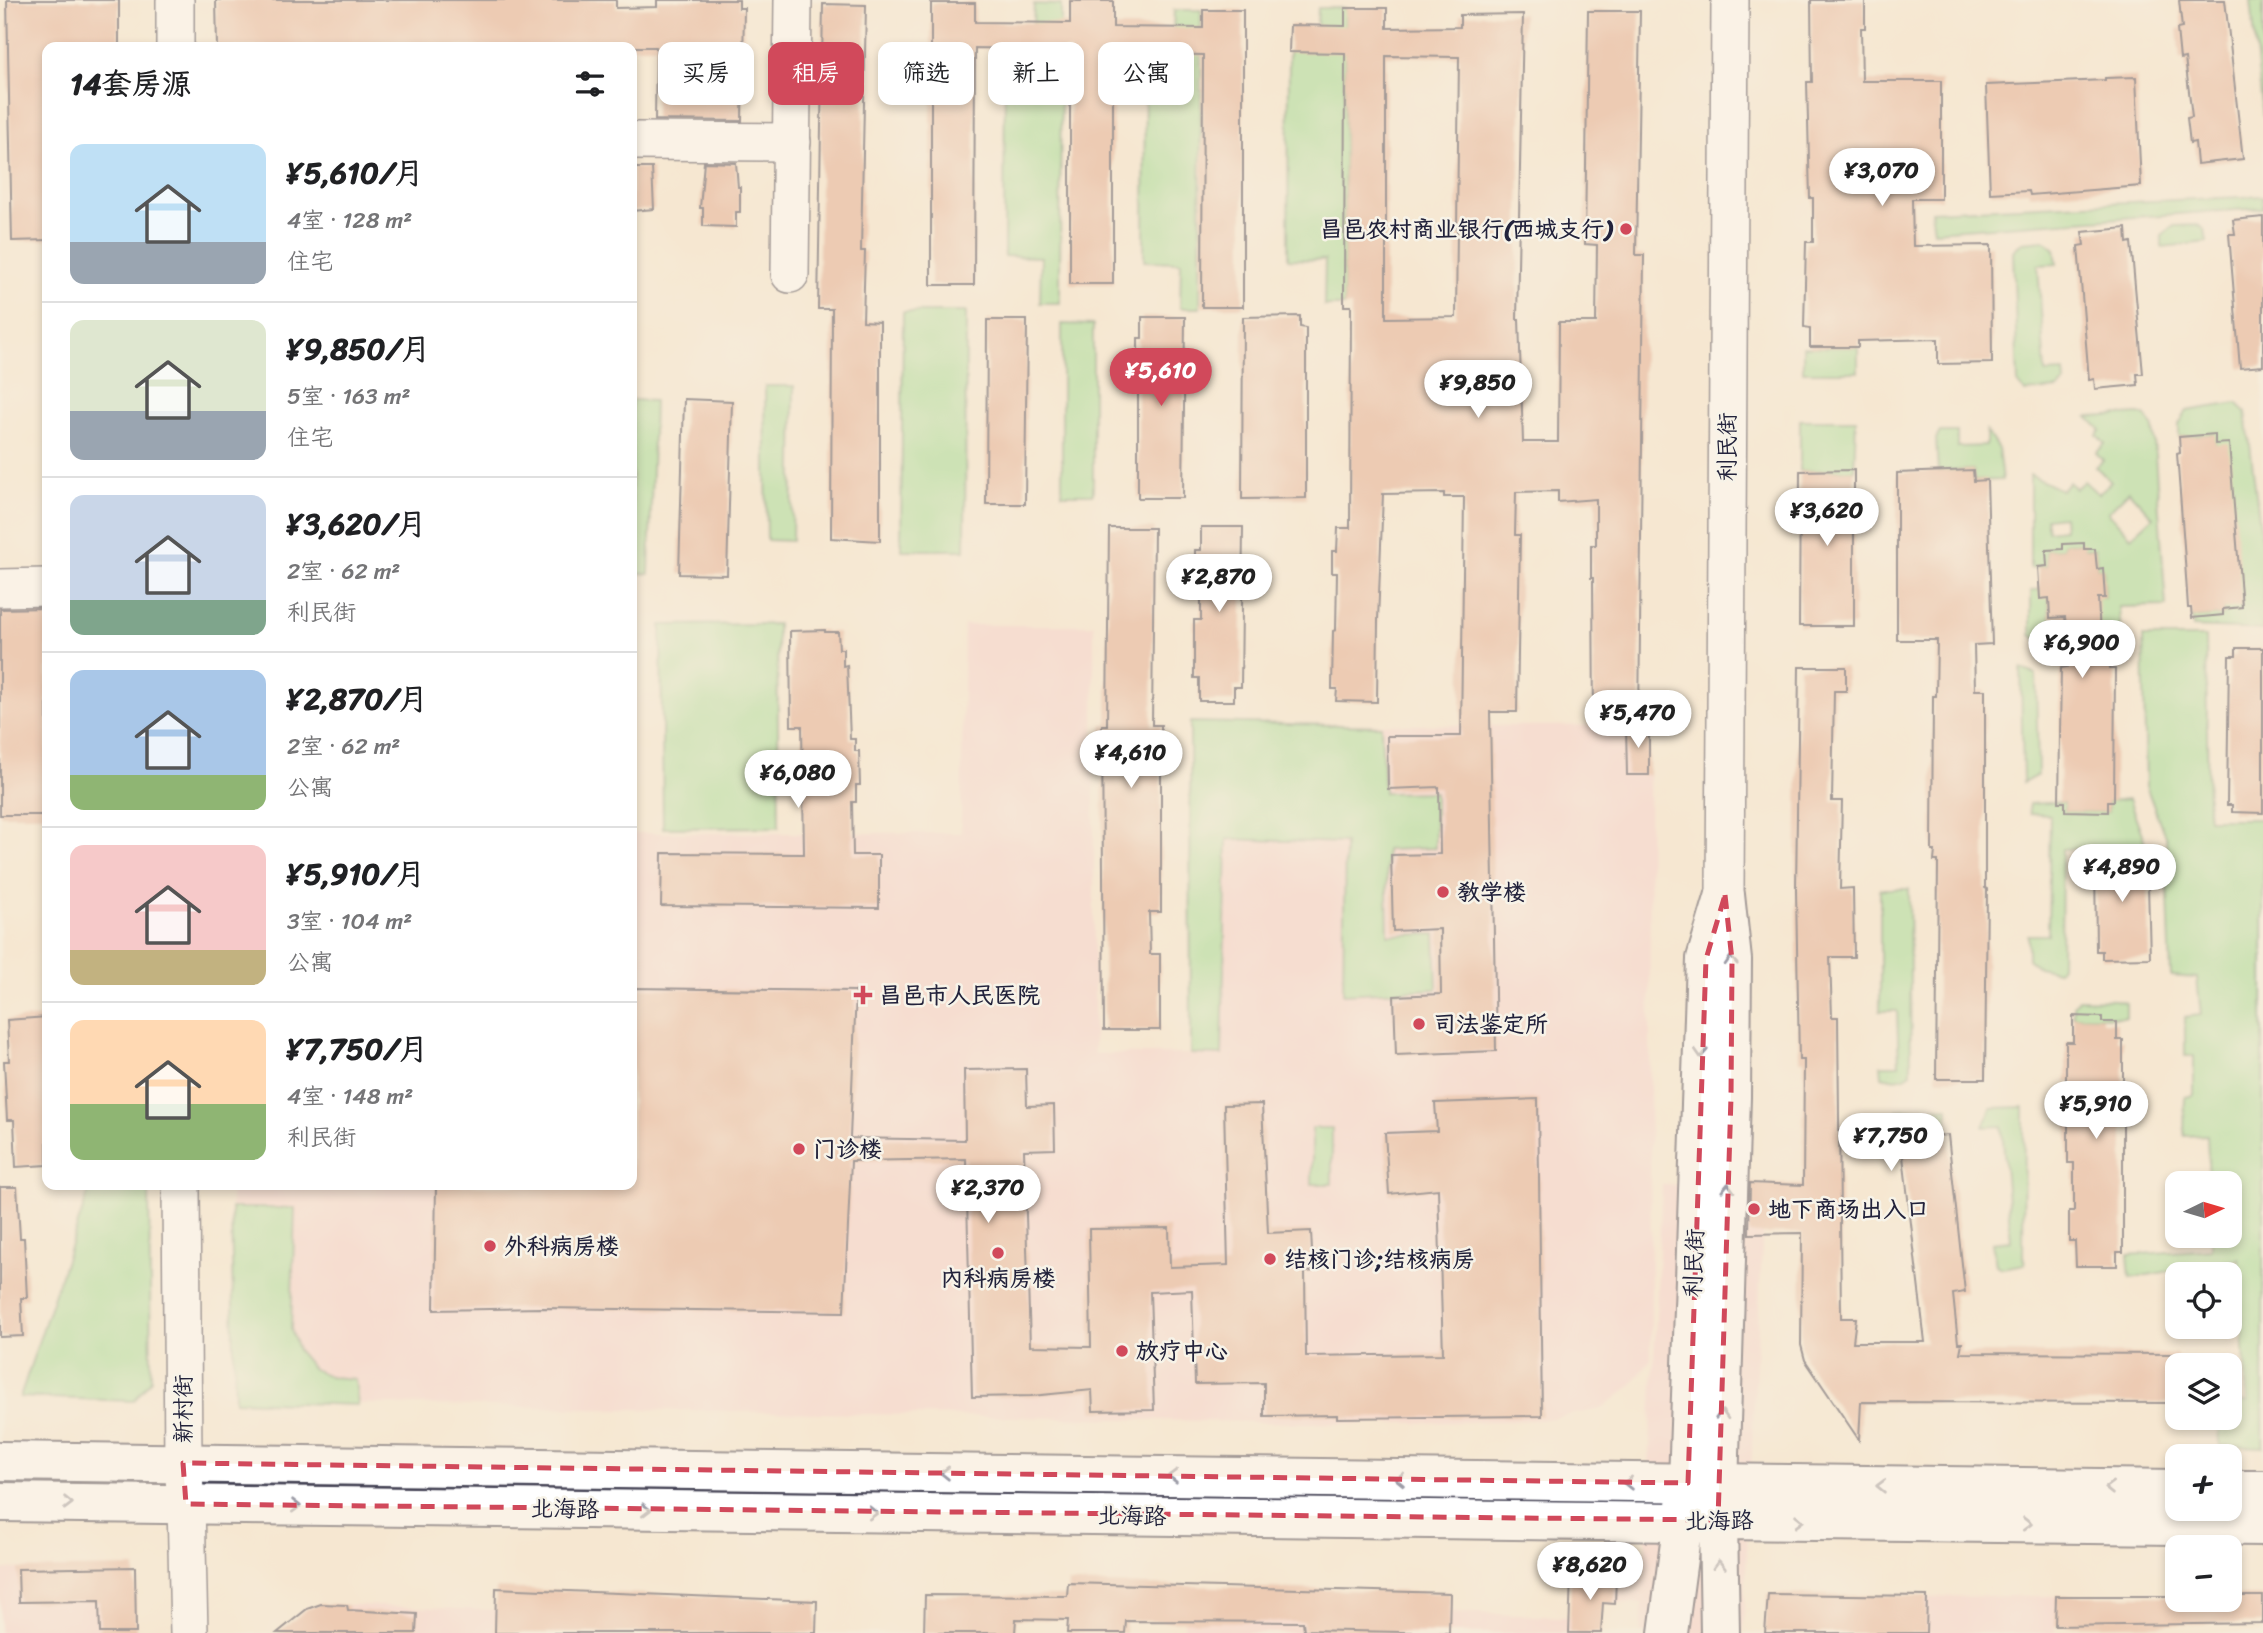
<!DOCTYPE html>
<html lang="zh">
<meta charset="utf-8">
<style>
:root{--surface:#fff;--page:#f2f2f2;--text:#202124;--muted:#757577;--line:#e0e0e0;--accent:#d1495b}
body{margin:0;font-family:Sriracha,"LXGW WenKai TC",sans-serif;background:var(--page);color:var(--text);height:100vh;display:flex;flex-direction:column;font-size:26px;white-space:nowrap}
*{box-sizing:border-box;margin:0}
p{font-size:23px;color:var(--muted)}
.icon{flex:none;width:38px;height:38px;fill:none;stroke:currentColor;stroke-width:2;stroke-linecap:round;stroke-linejoin:round}
.map{position:relative;flex:1;overflow:hidden}
.drawer{position:absolute;left:42px;top:42px;width:595px;height:1148px;display:flex;flex-direction:column;background:var(--surface);border-radius:14px;box-shadow:0 4px 10px #0003}
.drawer>*{flex:none}
.hud{position:absolute;left:658px;top:42px;width:665px;height:63px;display:flex;gap:14px}
.needle{width:46px;rotate:85deg}
.fabs{position:absolute;left:2165px;top:1171px;display:grid;gap:14px}
.fabs a{display:grid;place-items:center;width:77px;height:77px;border-radius:14px;background:var(--surface);box-shadow:0 4px 10px #0003;font-size:35px}
.price{position:absolute;translate:-50% -60px;padding:0 16px;border-radius:24px;background:#fff;color:#222;font-size:23px;line-height:46px;filter:drop-shadow(0 2px 4px #0008)}
.price::after{content:'';position:absolute;left:50%;top:42px;width:21px;height:16px;margin-left:-10px;background:inherit;clip-path:polygon(0 0,100% 0,50% 100%)}
.price.selected{background:var(--accent);color:#fff}
ul{padding:0;list-style:none}
li{display:flex;align-items:center;gap:21px;height:175px;padding:0 28px}
li+li{border-top:2px solid var(--line)}
li span{display:grid;place-items:center;flex:none;width:196px;height:140px;border-radius:14px;color:#555}
li>.icon{margin-inline-start:auto}
span .icon{width:84px;height:84px;fill:#fffc;stroke-width:1}
li b{font-size:30px}
h2{display:flex;justify-content:space-between;align-items:center;height:84px;padding:0 28px;font-size:30px}
.tag{padding:0 24px;border-radius:14px;background:var(--surface);box-shadow:0 4px 10px #0003;font-size:24px;line-height:63px}
.tag.selected{background:var(--accent);color:#fff}
.map>svg:first-child{display:block}
</style>
<div class="map">
<svg width="2263" height="1633" viewBox="0 0 2263 1633">
<rect width="100%" height="100%" fill="#f7f3e8"/>
<filter id="ink" filterUnits="userSpaceOnUse"><feTurbulence type="fractalNoise" baseFrequency=".0143" numOctaves="2"/><feDisplacementMap in="SourceGraphic" scale="14" xChannelSelector="R" yChannelSelector="G"/><feConvolveMatrix kernelMatrix="1 2 1 2 8 2 1 2 1" color-interpolation-filters="sRGB"/></filter>
<filter id="wash" filterUnits="userSpaceOnUse"><feTurbulence type="fractalNoise" baseFrequency=".00686" numOctaves="4" result="noise"/><feDisplacementMap in="SourceGraphic" scale="28" xChannelSelector="R" yChannelSelector="G"/><feGaussianBlur stdDeviation="1.57" result="paint"/><feColorMatrix in="noise" values="0 0 0 0 0 0 0 0 0 0 0 0 0 0 0 0 0 1.4 0 .05"/><feComposite in="paint" operator="in"/></filter>
<g filter="url(#wash)">
<rect width="100%" height="100%" fill="#f5e7d1"/>
<g fill="#f7d0ce">
<path d="M964,625H1094V1054H1191L1190,722L1516,726L1649,725L1651,1359L1630,1387L1601,1409L1542,1420L1357,1424L235,1401L231,1185H632V833H961Z"/>
<path d="M1744,1183L1765,1184L1743,1633H1640L1642,1604L1570,1602L1571,1575L1644,1577L1662,1185Z"/>
<path d="M135,1567L136,1633H0V1569Z"/>
<path d="M1185,1586L1450,1593L1451,1612L1602,1619L1601,1633H1184Z"/>
<path d="M1768,1594L1831,1597L2056,1596L2055,1633H1765Z"/>
<path d="M321,1604L496,1610L495,1633H285L298,1616L307,1609Z"/>
</g>
<g fill="#9bdc92" stroke="#5e7f66" stroke-width="2" fill-rule="evenodd">
<path d="M2251,0H2263V117Z"/>
<path d="M1034,4L1061,5L1060,303H1040L1041,257L1004,256L1005,49L1033,23Z"/>
<path d="M1318,8H1345L1344,306H1324L1325,260L1288,259L1289,52L1317,26Z"/>
<path d="M1174,10H1201L1200,308H1180L1181,262L1144,261L1145,54H1172Z"/>
<path d="M2263,196V208L1934,231L1931,211Z"/>
<path d="M2198,225L2205,230L2207,242L2162,247V235L2174,226Z"/>
<path d="M2044,240L2055,249L2057,264L2038,265L2045,373L2064,372L2065,383L2058,389L2025,392L2018,383L2013,251L2022,242Z"/>
<path d="M903,312H966L965,550H901Z"/>
<path d="M1062,324L1093,325V494H1062Z"/>
<rect x="1803" y="347" width="55" height="25"/>
<path d="M765,386H794L792,541L767,540Z"/>
<path d="M632,400L654,401L649,574L632,573Z"/>
<path d="M2237,403L2246,412L2263,552V630L2193,627L2192,618L2223,615L2215,444L2214,434L2179,437V424L2187,411Z"/>
<path d="M2139,414L2146,417L2153,428L2166,606L2119,607L2121,637L2051,643L2041,642L2031,635V591L2040,589L2049,598L2050,618L2065,617V625L2086,623L2098,598H2105L2103,569H2097L2095,549H2084L2083,543L2063,544V549L2046,550L2047,566L2030,568V475L2061,490L2069,482L2075,489L2084,481L2098,494L2111,482L2096,467L2103,460L2096,453L2105,444L2097,435L2101,430L2088,417ZM2129,491L2153,517L2131,537L2108,512ZM2063,516L2064,529L2048,531L2046,518Z"/>
<path d="M1800,420H1856L1854,470L1800,471Z"/>
<path d="M1986,431L1998,449L2002,480L1974,481L1973,470L1938,471L1936,439L1940,432H1957V447L1986,446Z"/>
<path d="M777,624L779,827L663,828L661,625Z"/>
<path d="M2143,637H2206L2208,819H2263V1447L2220,1446L2219,1418H2230V1403L2247,1402L2239,1259L2130,1278L2128,1255L2211,1249V1236H2230V1183H2209L2207,1135L2184,1136L2185,1097L2194,1095V1056H2185V1017L2201,1015L2197,978L2171,976L2166,839L2146,786Z"/>
<path d="M2021,669L2036,674L2038,775L2023,783Z"/>
<path d="M1190,722L1381,726L1384,793L1435,792V848L1386,850L1388,935L1435,934L1437,989L1343,994L1345,843L1227,839L1222,1055L1191,1054Z"/>
<path d="M2129,799L2147,848L2062,849L2061,965L2058,971L2038,967L2028,959V935H2048L2050,815L2030,814L2029,804L2065,802V811L2108,812V801Z"/>
<path d="M1880,889H1909L1911,1073C1901,1081 1894,1079 1882,1076L1881,1065H1899L1897,1011H1880Z"/>
<path d="M2078,999L2116,1000L2126,1003V1017L2073,1016V1005Z"/>
<path d="M1948,1107V1135L1901,1139L1897,1110Z"/>
<path d="M2024,1107L2023,1257L2025,1264L2002,1268L1996,1265L1992,1243L2011,1241L2002,1126L1984,1127L1991,1108Z"/>
<rect x="1312" y="1128" width="20" height="56"/>
<path d="M91,1185H149L151,1380L134,1401L20,1397Z"/>
<path d="M231,1208H295L291,1329L298,1351L313,1369L331,1377L355,1379L358,1405L235,1401Z"/>
</g>
<g id="blocks">
<g fill="#e2a88e" fill-rule="evenodd">
<path d="M7,0H119V47H47V240L12,241Z"/>
<path d="M216,0H616V8L657,7V0H739V8H744L742,121L655,120L656,47H217Z"/>
<path d="M1811,0H1865V28H1861L1862,81H1941V199H1912L1913,246L1991,245L1992,363L1938,364V339L1858,341V347H1810V328L1804,327L1806,242H1813V198H1810L1807,82H1812Z"/>
<path d="M2179,0H2225L2243,159L2197,164L2195,142L2190,143L2187,118L2192,117L2185,58L2180,59L2177,29L2182,28Z"/>
<path d="M1070,1H1113V27L1203,28V10H1243V307H1202L1203,55L1113,53V284H1070V50L975,48L974,285H931V3H975V22L1070,23Z"/>
<path d="M823,4L866,5L861,251H865L863,321L880,322V541L831,538L832,309H818Z"/>
<path d="M1345,8H1387V28L1460,27V15L1523,14L1517,319H1519L1523,442H1558L1559,322H1596L1597,245L1585,244L1588,11H1640L1636,255H1644L1639,724L1594,725L1593,578H1591V545H1596V499L1558,502V491L1516,492L1515,535H1520L1517,712H1490L1496,1051L1396,1055L1394,996L1441,994L1440,929L1393,931L1391,855L1440,854L1439,787L1388,789L1387,736H1461L1464,497H1444V493L1383,494L1378,620L1377,702L1336,701L1337,689H1332L1333,631L1336,630L1337,573H1332V551H1337L1338,528H1350L1351,306H1344L1345,53L1289,52L1290,25L1345,26ZM1386,56L1459,57L1456,317L1386,318Z"/>
<path d="M2136,77L2141,186L2030,195L2029,191L1990,193L1986,85L2105,80V78Z"/>
<path d="M704,162L736,163L738,187H740V212H736V227L703,226V208H700Z"/>
<path d="M632,168H652L654,209L632,211Z"/>
<path d="M2263,217V366L2240,368L2229,234H2235L2233,220Z"/>
<path d="M2126,228L2127,243L2131,242L2143,374H2137L2138,385L2095,389L2094,379L2089,380L2078,246L2084,245L2082,232Z"/>
<path d="M1300,316V327L1306,328V498L1242,499L1243,317Z"/>
<path d="M1142,317H1185L1183,498H1138V338H1142Z"/>
<path d="M987,320H1027L1025,504H986Z"/>
<path d="M684,399L732,401L727,575L679,574Z"/>
<path d="M2215,434V444L2229,443L2242,607L2223,609V615L2192,618L2191,608H2188L2184,546L2177,454L2180,453L2179,437Z"/>
<path d="M1854,470V626H1799L1800,471Z"/>
<path d="M1973,470L1974,481L1987,480L1992,644L1974,645L1975,690H1985V888L1987,889L1985,1079H1936L1938,861H1934L1935,851H1932L1933,696H1936L1937,640H1897V473Z"/>
<path d="M1201,527H1243L1241,687H1234V701H1199V678H1194V620H1201V571H1195V550H1201Z"/>
<path d="M1109,528H1154L1152,725H1161V912H1149L1150,954H1160V1030H1104L1102,725H1107Z"/>
<path d="M2084,543V549H2095L2097,569L2103,568L2105,598H2098L2101,654H2110V669H2115L2114,801H2108V812L2065,811V802H2059L2061,668L2067,667L2066,625L2065,617L2050,618L2049,598L2040,599L2038,567L2047,566L2046,550L2063,549V544Z"/>
<path d="M47,608V815H0V609Z"/>
<path d="M825,630V632H838L839,649H843V666L847,665L850,739H855V751H859L860,785H856V802H852L853,855H879V908L661,906L662,853L804,854L802,726H791L790,631Z"/>
<path d="M2236,648H2263V813L2232,812V805H2227L2229,656H2236Z"/>
<path d="M1799,667H1846V691H1834L1832,801H1842L1840,889L1853,888L1854,957H1830L1832,1017H1838L1841,1318H1856L1853,1342H1925L1901,1139L1948,1135L1965,1292L1953,1294L1958,1343H1962L1960,1353L2177,1354V1403L1861,1402L1859,1440L1805,1360L1801,1345L1802,1233L1749,1234L1750,1183L1803,1185L1804,1060H1799L1796,890Z"/>
<path d="M1626,725H1649V775H1627Z"/>
<path d="M2147,848L2150,958L2102,959V951H2096L2095,859H2101L2100,849Z"/>
<path d="M632,988L856,991L850,1138L965,1140L964,1070L1026,1069L1027,1106L1054,1105L1055,1149L1024,1150L1030,1346L1091,1347L1089,1229L1169,1228L1170,1267L1228,1265L1224,1105L1262,1104L1268,1233L1311,1231L1313,1271L1305,1272L1306,1356L1443,1354L1438,1189L1389,1194L1385,1133L1437,1131L1435,1103L1538,1099L1542,1416L1337,1418V1415L1264,1416V1383L1195,1384L1192,1290L1150,1292L1154,1410L1093,1411L1092,1390L1031,1396L972,1397L966,1159L851,1161L844,1312L542,1308L434,1310L436,1185H632Z"/>
<path d="M2073,1016L2102,1017V1022H2117V1040H2123V1252H2117V1266H2076L2075,1241H2069V1211H2074V1163H2068V1123H2073L2074,1082H2066V1042H2073Z"/>
<path d="M47,1017V1165L16,1167L14,1120H7L4,1061H9L7,1020Z"/>
<path d="M0,1187H17L20,1238H24L27,1298H21L23,1336L0,1337Z"/>
<path d="M135,1567L136,1633H100L99,1601L19,1602L18,1569Z"/>
<path d="M1571,1575L1616,1577L1615,1604L1603,1603L1601,1633H1569Z"/>
<path d="M1068,1583L1450,1593L1449,1633L1304,1630L1303,1622L1126,1621L1125,1633H1067L1068,1620L1016,1619L1015,1633H924L925,1595L1067,1596Z"/>
<path d="M496,1588L817,1601L816,1633H495Z"/>
<path d="M1768,1594L1927,1596L1926,1633H1765Z"/>
<path d="M2056,1596H2177V1600H2230V1596H2263V1623L2055,1626Z"/>
<path d="M321,1604L347,1605L348,1610L417,1614L416,1633H277L307,1609Z"/>
</g>
</g>
</g>
<g filter="url(#ink)">
<use href="#blocks" fill-opacity="0" stroke="#424052" stroke-width="2"/>
<g fill="none" stroke-linecap="round" stroke-linejoin="round">
<g stroke="#424052" stroke-width="40">
<g id="minor">
<path d="M175,0V47"/>
<path d="M632,141L792,142"/>
<path d="M790,274L793,0"/>
<path d="M0,588L47,587"/>
<path d="M1725,895L1730,0"/>
<path d="M181,1185L183,1463L186,1504L189,1633"/>
</g>
</g>
<g stroke="#424052" stroke-width="42">
<g id="major">
<path d="M0,1461L2177,1489"/>
<path d="M2230,1490H2263"/>
<path d="M0,1502L1682,1522L1718,1520L2263,1526"/>
<path d="M1668,1633L1688,1483L1706,959L1725,895L1732,960L1731,1097L1718,1520L1720,1633"/>
</g>
</g>
<use href="#minor" stroke="#fff" stroke-width="37"/>
<use href="#major" stroke="#fff" stroke-width="38"/>
</g>
<defs><path id="oneway-chevron" d="M-2-3.5L2.5 0L-2 3.5" fill="none" stroke-width="1.6" stroke-linecap="round" stroke-linejoin="round" transform="scale(1.75)"/></defs>
<g stroke="#9c9ca7">
<use href="#oneway-chevron" transform="translate(1731 961) rotate(-93)"/>
<use href="#oneway-chevron" transform="translate(1701 1053) rotate(93)"/>
<use href="#oneway-chevron" transform="translate(1728 1188) rotate(-88)"/>
<use href="#oneway-chevron" transform="translate(1722 1415) rotate(-88)"/>
<use href="#oneway-chevron" transform="translate(945 1473) rotate(-179)"/>
<use href="#oneway-chevron" transform="translate(1173 1476) rotate(-179)"/>
<use href="#oneway-chevron" transform="translate(1400 1479) rotate(-179)"/>
<use href="#oneway-chevron" transform="translate(1628 1483) rotate(-179)"/>
<use href="#oneway-chevron" transform="translate(1881 1486) rotate(-179)"/>
<use href="#oneway-chevron" transform="translate(2109 1488) rotate(-179)"/>
<use href="#oneway-chevron" transform="translate(68 1503) rotate(1)"/>
<use href="#oneway-chevron" transform="translate(296 1506) rotate(1)"/>
<use href="#oneway-chevron" transform="translate(646 1510) rotate(1)"/>
<use href="#oneway-chevron" transform="translate(873 1513) rotate(1)"/>
<use href="#oneway-chevron" transform="translate(1799 1521) rotate(1)"/>
<use href="#oneway-chevron" transform="translate(2027 1524) rotate(1)"/>
<use href="#oneway-chevron" transform="translate(1719 1565) rotate(-91)"/>
</g>
</g>
<path d="M0 0H2263V1633H0ZM1725,895L1732,960L1731,1097L1718,1520L186,1504L183,1463L1688,1483L1706,959Z" fill="#f5e7d1" fill-opacity=".55" fill-rule="evenodd"/>
<path fill="none" stroke="#d1495b" stroke-width="5" stroke-dasharray="14 9" stroke-linejoin="round" d="M1725,895L1732,960L1731,1097L1718,1520L186,1504L183,1463L1688,1483L1706,959Z"/>
<g fill="#d1495b" stroke="#f7f3e8" stroke-width="2.5">
<circle cx="1626" cy="229" r="7"/>
<circle cx="1443" cy="892" r="7"/>
<path d="M859.5 984.5h7v7h7v7h-7v7h-7v-7h-7v-7h7z"/>
<circle cx="1419" cy="1024" r="7"/>
<circle cx="799" cy="1149" r="7"/>
<circle cx="1754" cy="1209" r="7"/>
<circle cx="490" cy="1246" r="7"/>
<circle cx="998" cy="1253" r="7"/>
<circle cx="1270" cy="1259" r="7"/>
<circle cx="1122" cy="1351" r="7"/>
</g>
<g text-anchor="middle" dominant-baseline="central" stroke-width="5" stroke-linejoin="round" paint-order="stroke">
<g font-size="23" font-weight="bold" fill="#22223b" stroke="#f7f3e8" text-anchor="start">
<text x="1612" y="229" text-anchor="end">昌邑农村商业银行(西城支行)</text>
<text x="1457" y="892">教学楼</text>
<text x="879" y="995">昌邑市人民医院</text>
<text x="1433" y="1024">司法鉴定所</text>
<text x="813" y="1149">门诊楼</text>
<text x="1768" y="1209">地下商场出入口</text>
<text x="504" y="1246">外科病房楼</text>
<text x="1284" y="1259">结核门诊;结核病房</text>
<text x="998" y="1278" text-anchor="middle">内科病房楼</text>
<text x="1136" y="1351">放疗中心</text>
</g>
<g font-size="23" fill="#22223b" stroke="#f7f3e8">
<text transform="translate(1727 447) rotate(-90)">利民街</text>
<text transform="translate(1694 1263) rotate(-88)">利民街</text>
<text transform="translate(183 1409) rotate(-90)">新村街</text>
<text transform="translate(565 1509) rotate(1)">北海路</text>
<text transform="translate(1132 1516) rotate(1)">北海路</text>
<text transform="translate(1719 1521) rotate(-1)">北海路</text>
</g>
</g>
</svg>
<div class="fabs">
<a><svg class="needle" viewBox="-14 -14 28 28"><path d="M0-13l5 13h-10z" fill="#e53935"/><path d="M0 13l5-13h-10z" fill="#757577"/></svg></a>
<a><svg class="icon" aria-label="locate" viewBox="0 0 24 24"><circle cx="12" cy="12" r="6"/><path d="M12 2v4M12 18v4M2 12h4M18 12h4"/></svg></a>
<a><svg class="icon" aria-label="layers" viewBox="0 0 24 24"><path d="M12 4l9 5-9 5-9-5zM3 14l9 5 9-5"/></svg></a>
<a>+</a>
<a>−</a>
</div>
<b class="price" style="left:1882px;top:208px">¥3,070</b>
<b class="price selected" style="left:1161px;top:408px">¥5,610</b>
<b class="price" style="left:1478px;top:420px">¥9,850</b>
<b class="price" style="left:1827px;top:548px">¥3,620</b>
<b class="price" style="left:1219px;top:614px">¥2,870</b>
<b class="price" style="left:2082px;top:680px">¥6,900</b>
<b class="price" style="left:1638px;top:750px">¥5,470</b>
<b class="price" style="left:1131px;top:790px">¥4,610</b>
<b class="price" style="left:798px;top:810px">¥6,080</b>
<b class="price" style="left:2122px;top:904px">¥4,890</b>
<b class="price" style="left:2096px;top:1141px">¥5,910</b>
<b class="price" style="left:1891px;top:1173px">¥7,750</b>
<b class="price" style="left:988px;top:1225px">¥2,370</b>
<b class="price" style="left:1590px;top:1602px">¥8,620</b>
<div class="hud">
<a class="tag">买房</a>
<a class="tag selected">租房</a>
<a class="tag">筛选</a>
<a class="tag">新上</a>
<a class="tag">公寓</a>
</div>
<section class="drawer">
<h2>14套房源<svg class="icon" aria-label="filters" viewBox="0 0 24 24"><path d="M4 7h16M4 17h16"/><circle cx="9" cy="7" r="2"/><circle cx="15" cy="17" r="2"/></svg></h2>
<ul>
<li><span style="background:linear-gradient(#bfe0f5 70%,#9aa5b1 0)"><svg class="icon" aria-label="home" viewBox="0 0 24 24"><path d="M3 11l9-7 9 7M6 9v11h12V9"/></svg></span><div><b>¥5,610/月</b><p>4室 · 128 m²</p><p>住宅</p></div></li>
<li><span style="background:linear-gradient(#dfe7d0 65%,#9aa5b1 0)"><svg class="icon" aria-label="home" viewBox="0 0 24 24"><path d="M3 11l9-7 9 7M6 9v11h12V9"/></svg></span><div><b>¥9,850/月</b><p>5室 · 163 m²</p><p>住宅</p></div></li>
<li><span style="background:linear-gradient(#c9d6e8 75%,#7fa58c 0)"><svg class="icon" aria-label="home" viewBox="0 0 24 24"><path d="M3 11l9-7 9 7M6 9v11h12V9"/></svg></span><div><b>¥3,620/月</b><p>2室 · 62 m²</p><p>利民街</p></div></li>
<li><span style="background:linear-gradient(#a9c7e8 75%,#8fb573 0)"><svg class="icon" aria-label="home" viewBox="0 0 24 24"><path d="M3 11l9-7 9 7M6 9v11h12V9"/></svg></span><div><b>¥2,870/月</b><p>2室 · 62 m²</p><p>公寓</p></div></li>
<li><span style="background:linear-gradient(#f6c9c9 75%,#c2b280 0)"><svg class="icon" aria-label="home" viewBox="0 0 24 24"><path d="M3 11l9-7 9 7M6 9v11h12V9"/></svg></span><div><b>¥5,910/月</b><p>3室 · 104 m²</p><p>公寓</p></div></li>
<li><span style="background:linear-gradient(#ffd9b3 60%,#8fb573 0)"><svg class="icon" aria-label="home" viewBox="0 0 24 24"><path d="M3 11l9-7 9 7M6 9v11h12V9"/></svg></span><div><b>¥7,750/月</b><p>4室 · 148 m²</p><p>利民街</p></div></li>
</ul>
</section>
</div>
